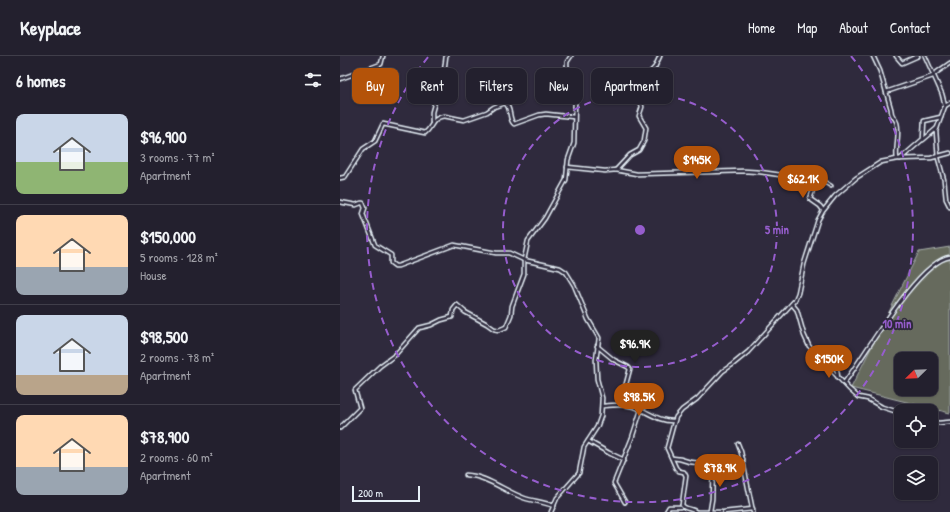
<!DOCTYPE html>
<meta charset="utf-8">
<style>
:root{--surface:#23202e;--page:#2b2836;--text:#f1f3f6;--muted:#a3a3aa;--line:#403e4a;--accent:#b45309}
body{margin:0;font-family:"Patrick Hand",sans-serif;background:var(--page);color:var(--text);height:100vh;display:flex;flex-direction:column;font-size:15px;white-space:nowrap}
*{box-sizing:border-box;margin:0}
p{font-size:13px;color:var(--muted)}
.icon{flex:none;width:22px;height:22px;fill:none;stroke:currentColor;stroke-width:2;stroke-linecap:round;stroke-linejoin:round}
.map{position:relative;flex:1;overflow:hidden}
.sheet{display:flex;flex-direction:column;background:var(--surface);width:340px}
.sheet>*{flex:none}
.top-card{position:absolute;left:12px;top:12px;width:380px;height:36px;display:flex;gap:8px}
.needle{width:26px;rotate:247deg}
.controls{position:absolute;left:554px;top:296px;display:grid;gap:8px}
.controls a{display:grid;place-items:center;width:44px;height:44px;border-radius:8px;background:var(--surface);box-shadow:0 1px 3px #0004,0 0 0 1px var(--line);font-size:20px}
.scale{position:absolute;left:12px;bottom:10px;width:68px;box-sizing:border-box;padding-left:4px;border:2px solid #e8f1f8;border-top:0;font-size:11px;line-height:14px;white-space:nowrap;color:#e8f1f8;-webkit-text-stroke:3px #2f2a3d;paint-order:stroke}
.price{position:absolute;translate:-50% -34px;padding:0 9px;border-radius:14px;background:var(--accent);color:#fff;font-size:13px;line-height:26px;filter:drop-shadow(0 1px 2px #0008)}
.price::after{content:'';position:absolute;left:50%;top:24px;width:12px;height:9px;margin-left:-6px;background:inherit;clip-path:polygon(0 0,100% 0,50% 100%)}
.price.active{background:#222;color:#fff}
ul{padding:0;list-style:none}
li{display:flex;align-items:center;gap:12px;height:100px;padding:0 16px}
li+li{border-top:1px solid var(--line)}
li span{display:grid;place-items:center;flex:none;width:112px;height:80px;border-radius:8px;color:#555}
li>.icon{margin-inline-start:auto}
span .icon{width:48px;height:48px;fill:#fffc;stroke-width:1}
li b{font-size:17px}
h2{display:flex;justify-content:space-between;align-items:center;height:48px;padding:0 16px;font-size:17px}
.tag{padding:0 14px;border-radius:8px;background:var(--surface);box-shadow:0 1px 3px #0004,0 0 0 1px var(--line);font-size:14px;line-height:36px}
.tag.active{background:var(--accent);color:#fff}
header{display:flex;align-items:center;gap:24px;box-sizing:border-box;height:56px;padding:0 20px;background:var(--surface);border-bottom:1px solid var(--line)}
header strong{font-size:19px}
nav{display:flex;gap:22px;margin-inline-start:auto;font-size:14px}
main{display:flex;flex:1;min-height:0}
.map>svg:first-child{display:block}
</style>
<header>
<strong>Keyplace</strong>
<nav><a>Home</a><a>Map</a><a>About</a><a>Contact</a></nav>
</header>
<main>
<section class="sheet">
<h2>6 homes<svg class="icon" aria-label="filters" viewBox="0 0 24 24"><path d="M4 7h16M4 17h16"/><circle cx="9" cy="7" r="2"/><circle cx="15" cy="17" r="2"/></svg></h2>
<ul>
<li><span style="background:linear-gradient(#c9d6e8 60%,#8fb573 0)"><svg class="icon" aria-label="home" viewBox="0 0 24 24"><path d="M3 11l9-7 9 7M6 9v11h12V9"/></svg></span><div><b>$96,900</b><p>3 rooms · 77 m²</p><p>Apartment</p></div></li>
<li><span style="background:linear-gradient(#ffd9b3 65%,#9aa5b1 0)"><svg class="icon" aria-label="home" viewBox="0 0 24 24"><path d="M3 11l9-7 9 7M6 9v11h12V9"/></svg></span><div><b>$150,000</b><p>5 rooms · 128 m²</p><p>House</p></div></li>
<li><span style="background:linear-gradient(#c9d6e8 75%,#b9a48a 0)"><svg class="icon" aria-label="home" viewBox="0 0 24 24"><path d="M3 11l9-7 9 7M6 9v11h12V9"/></svg></span><div><b>$98,500</b><p>2 rooms · 78 m²</p><p>Apartment</p></div></li>
<li><span style="background:linear-gradient(#ffd9b3 65%,#9aa5b1 0)"><svg class="icon" aria-label="home" viewBox="0 0 24 24"><path d="M3 11l9-7 9 7M6 9v11h12V9"/></svg></span><div><b>$78,900</b><p>2 rooms · 60 m²</p><p>Apartment</p></div></li>
</ul>
</section>
<div class="map">
<svg width="610" height="456" viewBox="0 0 610 456">
<rect width="100%" height="100%" fill="#2f2a3d"/>
<filter id="ink" filterUnits="userSpaceOnUse"><feTurbulence type="fractalNoise" baseFrequency=".025" numOctaves="2"/><feDisplacementMap in="SourceGraphic" scale="8" xChannelSelector="R" yChannelSelector="G"/><feConvolveMatrix kernelMatrix="1 2 1 2 8 2 1 2 1" color-interpolation-filters="sRGB"/></filter>
<g filter="url(#ink)">
<path fill="#666a5d" stroke="#a7aeaa" fill-rule="evenodd" d="M610,191V357L511,332L579,196ZM561,303H591V333H561Z"/>
<g fill="none" stroke-linecap="round" stroke-linejoin="round">
<g stroke="#e8f1f8" stroke-width="5.5">
<g id="minor">
<path d="M533,0L540,15L551,53C551,61 555,61 557,67C560,78 555,92 557,103"/>
<path d="M556,0L562,7L578,0"/>
<path d="M585,0L602,38L605,50"/>
<path d="M593,19L610,7"/>
<path d="M0,23L41,8L43,0"/>
<path d="M546,36L593,20"/>
<path d="M610,47L605,50L596,75L598,102L604,124L606,143L610,151"/>
<path d="M92,66V56L102,20L104,16L106,0"/>
<path d="M583,84L597,72"/>
<path d="M560,103L583,83L584,65L601,61"/>
<path d="M227,111L265,115L276,114L297,118L404,115L420,116L475,124L486,127L491,130"/>
<path d="M276,114L290,99L299,94L304,85L306,72L299,60L302,51L300,43L302,25L315,11L320,0"/>
<path d="M0,122L5,121L23,93L35,85L43,68L85,77C93,71 91,62 104,60L124,64L147,56L154,51L165,47C172,52 168,63 174,68L199,59L206,58L234,61"/>
<path d="M476,125L470,143L480,150L483,154"/>
<path d="M0,146L16,149L21,147H23L25,152L23,158L35,189L51,199V207L55,210H58L114,189L156,197H169L184,204L220,212L226,216L234,229L248,263L259,282L256,304L257,323L262,342L261,360L257,371L244,391L239,417L217,442L211,456"/>
<path d="M452,248L457,254L464,279L469,290L509,333L518,341L528,343L542,351L561,357"/>
<path d="M257,290L274,304L288,311L290,313L283,339V349"/>
<path d="M476,297C491,302 497,305 498,322"/>
<path d="M504,327C524,301 578,205 610,201"/>
<path d="M262,350C274,349 284,348 295,351C308,356 320,366 334,365"/>
<path d="M591,366L599,367L610,366"/>
<path d="M0,372L20,352L15,334L40,310L55,299L79,272L91,269L101,264L112,261L113,254L117,249L125,256L147,268L154,273L159,274L166,271L171,259L172,250L184,218V204L188,185L205,162L226,124L228,104L234,87L235,44V34L227,10V6L231,0"/>
<path d="M248,385L269,397L284,404"/>
<path d="M398,388L401,396L413,456"/>
<path d="M332,402L340,403L350,406L368,408L403,403"/>
<path d="M126,419C147,420 164,435 184,442C193,445 204,446 214,450"/>
<path d="M285,446L274,427L292,382L301,354"/>
<path d="M370,455L372,443L373,408"/>
<path d="M326,456L329,451H340"/>
<path d="M356,456C352,452 345,454 342,449L346,420L344,416L339,415L336,412L327,392L333,370L336,361L342,354L357,343L383,315L392,309L408,296L455,244L458,237L464,208L478,164L483,155L495,140L516,122L541,106L557,103L591,102L610,97"/>
<path d="M357,456H381"/>
<path d="M384,456L413,453"/>
</g>
</g>
<use href="#minor" stroke="#2f2a3d" stroke-width="2.5"/>
</g>
</g>
<g fill="none" stroke="#965dcd" stroke-width="2" stroke-dasharray="7 5">
<circle cx="300" cy="174" r="137"/>
<path d="M511 0A273 273 0 1 1 89 0"/>
</g>
<circle cx="300" cy="174" r="6" fill="#965dcd" stroke="#2f2a3d" stroke-width="2"/>
<g font-size="12" text-anchor="middle" font-weight="bold" fill="#965dcd" stroke="#2f2a3d" stroke-width="4" stroke-linejoin="round" paint-order="stroke">
<text x="437" y="178">5 min</text>
<text x="557" y="272">10 min</text>
</g>
</svg>
<div class="controls">
<a><svg class="needle" viewBox="-14 -14 28 28"><path d="M0-13l5 13h-10z" fill="#e53935"/><path d="M0 13l5-13h-10z" fill="#a3a3aa"/></svg></a>
<a><svg class="icon" aria-label="locate" viewBox="0 0 24 24"><circle cx="12" cy="12" r="6"/><path d="M12 2v4M12 18v4M2 12h4M18 12h4"/></svg></a>
<a><svg class="icon" aria-label="layers" viewBox="0 0 24 24"><path d="M12 4l9 5-9 5-9-5zM3 14l9 5 9-5"/></svg></a>
</div>
<div class="scale">200 m</div>
<b class="price" style="left:357px;top:124px">$145K</b>
<b class="price" style="left:463px;top:143px">$62.1K</b>
<b class="price active" style="left:295px;top:308px">$96.9K</b>
<b class="price" style="left:489px;top:323px">$150K</b>
<b class="price" style="left:299px;top:361px">$98.5K</b>
<b class="price" style="left:380px;top:432px">$78.9K</b>
<div class="top-card">
<a class="tag active">Buy</a>
<a class="tag">Rent</a>
<a class="tag">Filters</a>
<a class="tag">New</a>
<a class="tag">Apartment</a>
</div>
</div>
</main>
